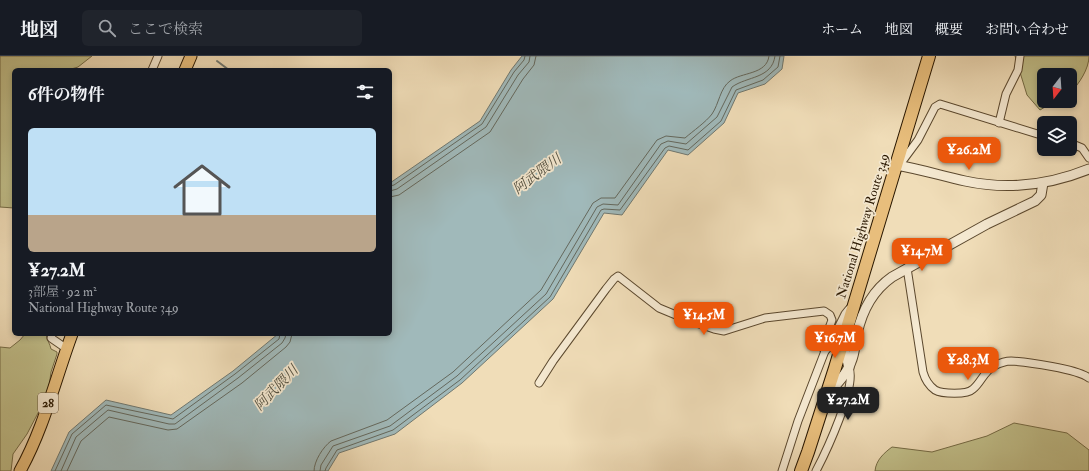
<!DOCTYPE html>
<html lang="ja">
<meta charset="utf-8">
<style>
:root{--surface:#171b24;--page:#20242c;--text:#f1f3f6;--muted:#9ea1a6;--line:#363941;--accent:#ea580c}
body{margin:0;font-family:"IM FELL Double Pica","Noto Serif JP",serif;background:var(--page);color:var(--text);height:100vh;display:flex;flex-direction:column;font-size:15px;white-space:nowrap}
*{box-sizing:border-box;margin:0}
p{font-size:13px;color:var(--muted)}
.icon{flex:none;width:22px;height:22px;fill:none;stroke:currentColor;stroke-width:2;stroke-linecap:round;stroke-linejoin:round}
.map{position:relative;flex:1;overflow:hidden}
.drawer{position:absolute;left:12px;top:12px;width:380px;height:268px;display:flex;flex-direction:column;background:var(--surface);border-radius:6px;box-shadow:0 2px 6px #0003}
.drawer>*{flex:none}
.needle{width:26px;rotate:197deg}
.controls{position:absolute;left:1037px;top:12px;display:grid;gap:8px}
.controls a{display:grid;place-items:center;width:40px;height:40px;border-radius:6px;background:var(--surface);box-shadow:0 2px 6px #0003;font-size:20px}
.price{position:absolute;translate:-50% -34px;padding:0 9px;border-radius:8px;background:var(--accent);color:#fff;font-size:13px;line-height:26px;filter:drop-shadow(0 1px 2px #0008)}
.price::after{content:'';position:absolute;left:50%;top:24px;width:12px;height:9px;margin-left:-6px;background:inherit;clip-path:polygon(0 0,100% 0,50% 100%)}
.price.active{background:#222;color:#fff}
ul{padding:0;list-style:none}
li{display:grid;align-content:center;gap:8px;height:212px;padding:0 16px}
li+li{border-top:1px solid var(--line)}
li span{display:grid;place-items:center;height:124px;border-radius:6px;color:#555}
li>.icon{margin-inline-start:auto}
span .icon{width:72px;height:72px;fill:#fffc;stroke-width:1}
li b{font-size:17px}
h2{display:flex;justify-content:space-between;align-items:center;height:48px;padding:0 16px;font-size:17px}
header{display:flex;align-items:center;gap:24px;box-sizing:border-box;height:56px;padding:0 20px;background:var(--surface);border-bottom:1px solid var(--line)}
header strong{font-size:19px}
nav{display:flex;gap:22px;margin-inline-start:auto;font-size:14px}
.search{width:280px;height:36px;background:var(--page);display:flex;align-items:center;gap:10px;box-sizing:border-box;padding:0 14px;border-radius:6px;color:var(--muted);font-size:15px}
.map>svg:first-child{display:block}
</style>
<header>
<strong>地図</strong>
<div class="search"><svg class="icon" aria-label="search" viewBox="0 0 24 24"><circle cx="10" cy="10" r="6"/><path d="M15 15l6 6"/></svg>ここで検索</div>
<nav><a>ホーム</a><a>地図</a><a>概要</a><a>お問い合わせ</a></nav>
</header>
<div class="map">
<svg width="1089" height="415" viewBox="0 0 1089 415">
<rect width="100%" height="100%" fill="#f0ddb8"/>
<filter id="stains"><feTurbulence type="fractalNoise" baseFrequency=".005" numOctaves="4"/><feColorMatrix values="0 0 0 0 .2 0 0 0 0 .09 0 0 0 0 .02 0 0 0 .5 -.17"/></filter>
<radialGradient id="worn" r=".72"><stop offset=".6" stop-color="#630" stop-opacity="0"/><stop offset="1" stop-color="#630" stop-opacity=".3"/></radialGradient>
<g fill="#c1bf8a" stroke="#756b45">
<path d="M0,0H92L78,11L68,14H14V152L0,151Z"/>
<path d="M1015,0H1089C1089,13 1079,28 1070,37V19H1044V45H1055L1040,54L1027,39Z"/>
<path d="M25,278H46C47,284 50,288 51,293L57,296V298L51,316L48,338L27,378L13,398L11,415H0V291L10,292L20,284Z"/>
<path d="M1014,367L1067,377L1089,394V415H875C876,404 884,397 892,391L932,396L987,380Z"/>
</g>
<path fill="#a0b9ba" stroke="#707870" d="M522,0H784L782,13L765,28L738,37L724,67L688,99L668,94L622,159L604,157L553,243L462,327L395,378L339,397L328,415H51L69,376L106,344L171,359L233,315L278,278H390V127L480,65L511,14Z"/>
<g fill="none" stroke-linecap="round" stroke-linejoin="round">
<g stroke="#64685d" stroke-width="1">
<path d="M390,130L394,129L482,68L514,16L524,4L525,0"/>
<path d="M390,135L397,133L486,71L518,19L529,6L530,0"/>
<path d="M390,141L399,139L490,76L523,23L534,9L536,0"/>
<path d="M55,415L72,378L106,349L173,363L235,318L279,283L280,278"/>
<path d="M61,415L76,381L108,354L169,368H175L238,322L282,287L285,282L286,278"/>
<path d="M67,415L81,385L109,361L168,374L177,373L242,327L286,291L290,286L292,278"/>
<path d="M314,415C314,405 323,391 331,385L387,364L453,316L541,234L593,147L601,142H615L657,84L666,80L685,82C693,75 706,66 712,58C719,48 720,32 730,25C741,16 767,19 769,0"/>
<path d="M320,415L321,409L333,390L390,370L457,320L546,238L597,151L603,148L618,149L661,88L668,85L686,88L717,61L732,31C747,20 772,23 775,0"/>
<path d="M325,415L326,412L337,394L393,374L460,324L550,241L601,154L604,153L620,154L665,92L669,90L688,94L721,65L736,34L763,24L778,11L780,0"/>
</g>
<path stroke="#707870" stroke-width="2" d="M217,5L229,14"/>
<g stroke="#5b482e" stroke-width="9">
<g id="minor">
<path d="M152,14L158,0"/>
<path d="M999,67L1006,38L1018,14L1020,0"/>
<path d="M1070,87L1082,92L1089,102"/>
<path d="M901,107L918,84L935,51L940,48L1044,80"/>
<path d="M907,212L923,316C925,323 928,329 935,334C942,338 967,339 973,333C981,327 984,315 994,310C998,308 1006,305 1011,305C1027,306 1078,313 1089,322"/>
<path d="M52,278L51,282L67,293"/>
<path d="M539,327L553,305L606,233L614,223L618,220L659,252L688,264L714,273L724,275L765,262L824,255L830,259L832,264L822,291L825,295L828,292L845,258L849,253"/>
<path d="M782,415L798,365L825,295"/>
<path d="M816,415C826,396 857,330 849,312"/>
</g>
</g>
<g stroke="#5b482e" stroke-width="11">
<g id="tertiary">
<path d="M896,109C920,113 942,120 965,125C1007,134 1050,129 1089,113"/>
<path d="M843,287L849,312"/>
<path d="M828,338C836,329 847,318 851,306C855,297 855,287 857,278C862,255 872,235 892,221L987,168L1035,145L1041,139L1043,127"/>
</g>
</g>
<g stroke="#291700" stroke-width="13">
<g id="primary">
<path d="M185,14L191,0"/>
<path d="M20,415C44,372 55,324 72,278"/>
</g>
</g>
<g stroke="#291700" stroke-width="14">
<path id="trunk" d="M801,415L808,396L835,312L929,0"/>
</g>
<use href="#minor" stroke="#f5e9d1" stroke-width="7"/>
<use href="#tertiary" stroke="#f5e9d1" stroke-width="9"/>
<use href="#primary" stroke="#e8be7c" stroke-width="11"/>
<use href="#trunk" stroke="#e8be7c" stroke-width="12"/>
</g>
<g text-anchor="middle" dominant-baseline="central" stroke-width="3.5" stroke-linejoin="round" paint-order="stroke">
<rect fill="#f5e9d1" stroke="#66563f" stroke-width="1" x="38" y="337" width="20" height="20" rx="3"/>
<g font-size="12" font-weight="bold" fill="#291700">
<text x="48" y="347">28</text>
</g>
<g font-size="13" fill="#291700" stroke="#f5e9d1">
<text transform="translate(863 170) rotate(-73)">National Highway Route 349</text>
</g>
<g font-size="14" font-style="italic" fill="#535041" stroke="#f5e9d1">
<text transform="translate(537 118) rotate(-37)">阿武隈川</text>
<text transform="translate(276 332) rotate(-46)">阿武隈川</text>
</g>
</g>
<rect width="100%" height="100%" filter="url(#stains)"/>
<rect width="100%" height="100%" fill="url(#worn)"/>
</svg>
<div class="controls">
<a><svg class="needle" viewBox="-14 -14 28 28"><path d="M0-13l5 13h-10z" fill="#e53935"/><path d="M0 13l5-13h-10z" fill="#9ea1a6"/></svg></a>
<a><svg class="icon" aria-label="layers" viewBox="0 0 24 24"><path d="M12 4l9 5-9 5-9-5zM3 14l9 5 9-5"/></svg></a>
</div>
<b class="price" style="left:969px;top:115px">¥26.2M</b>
<b class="price" style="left:922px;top:216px">¥14.7M</b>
<b class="price" style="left:704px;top:280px">¥14.5M</b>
<b class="price" style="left:835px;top:303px">¥16.7M</b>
<b class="price" style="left:968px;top:325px">¥28.3M</b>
<b class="price active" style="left:848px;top:365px">¥27.2M</b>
<section class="drawer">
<h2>6件の物件<svg class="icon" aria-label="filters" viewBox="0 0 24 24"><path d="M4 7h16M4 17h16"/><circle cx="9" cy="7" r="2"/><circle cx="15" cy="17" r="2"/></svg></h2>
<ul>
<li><span style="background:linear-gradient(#bfe0f5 70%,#b9a48a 0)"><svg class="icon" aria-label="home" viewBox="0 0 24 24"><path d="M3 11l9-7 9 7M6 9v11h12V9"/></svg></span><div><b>¥27.2M</b><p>3部屋 · 92 m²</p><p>National Highway Route 349</p></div></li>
</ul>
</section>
</div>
